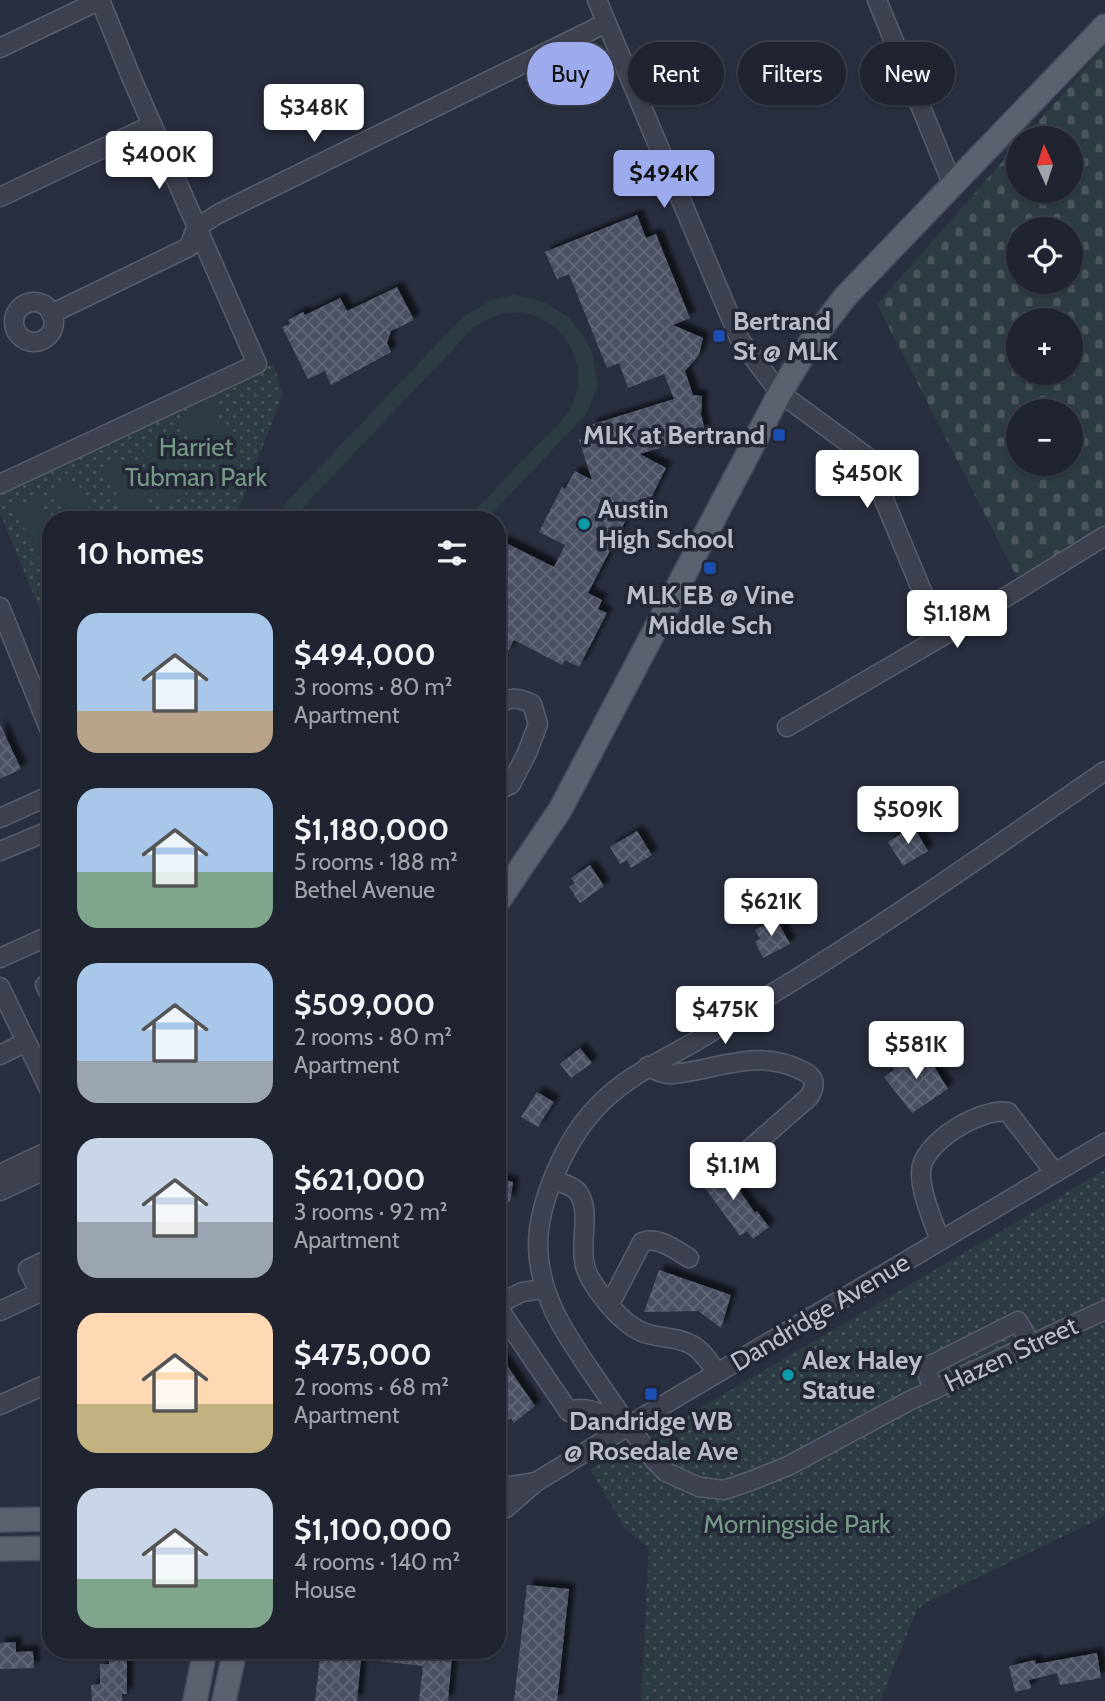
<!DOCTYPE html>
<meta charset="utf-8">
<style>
:root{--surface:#202330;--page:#2d2f3c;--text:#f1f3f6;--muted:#a2a4ab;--line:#3d404c;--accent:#9dabed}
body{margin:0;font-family:Cabin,sans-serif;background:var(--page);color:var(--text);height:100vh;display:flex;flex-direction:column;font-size:26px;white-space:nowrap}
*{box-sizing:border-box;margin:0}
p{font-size:23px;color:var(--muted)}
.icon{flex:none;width:38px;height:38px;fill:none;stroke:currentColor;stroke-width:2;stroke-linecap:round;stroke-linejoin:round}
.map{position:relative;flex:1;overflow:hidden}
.details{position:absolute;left:42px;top:511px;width:464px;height:1148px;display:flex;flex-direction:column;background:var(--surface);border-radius:28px;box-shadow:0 2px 5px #0004,0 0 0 2px var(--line)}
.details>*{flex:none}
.top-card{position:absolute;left:527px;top:42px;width:472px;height:63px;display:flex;gap:14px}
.needle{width:46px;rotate:357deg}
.fabs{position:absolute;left:1006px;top:126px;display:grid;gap:14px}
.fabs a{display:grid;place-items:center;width:77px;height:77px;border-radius:50%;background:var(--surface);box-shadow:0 2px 5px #0004,0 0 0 2px var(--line);font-size:35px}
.price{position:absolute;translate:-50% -60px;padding:0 16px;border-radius:7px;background:#fff;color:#222;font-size:23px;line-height:46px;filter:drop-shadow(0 2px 4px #0008)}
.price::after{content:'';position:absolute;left:50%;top:42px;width:21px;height:16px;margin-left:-10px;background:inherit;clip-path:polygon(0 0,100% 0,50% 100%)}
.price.on{background:var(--accent);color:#111}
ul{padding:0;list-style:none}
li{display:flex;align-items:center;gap:21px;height:175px;padding:0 35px}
li span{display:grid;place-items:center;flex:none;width:196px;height:140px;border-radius:21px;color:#555}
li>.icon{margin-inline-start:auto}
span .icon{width:84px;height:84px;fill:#fffc;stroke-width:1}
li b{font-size:30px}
h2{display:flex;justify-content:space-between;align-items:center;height:84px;padding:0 35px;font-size:30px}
.chip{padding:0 24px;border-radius:32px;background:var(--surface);box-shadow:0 2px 5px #0004,0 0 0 2px var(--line);font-size:24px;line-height:63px}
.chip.on{background:var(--accent);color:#111}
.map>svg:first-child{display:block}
</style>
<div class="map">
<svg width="1105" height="1701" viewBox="0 0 1105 1701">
<defs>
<pattern id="grass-dots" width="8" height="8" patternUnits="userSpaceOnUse" patternTransform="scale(1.75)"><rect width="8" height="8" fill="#2d3c42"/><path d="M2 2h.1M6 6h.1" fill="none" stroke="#4a565c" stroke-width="1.8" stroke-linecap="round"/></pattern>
<pattern id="cemetery-stones" width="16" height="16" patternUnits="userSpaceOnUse" patternTransform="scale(1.75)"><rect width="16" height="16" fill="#2d3c42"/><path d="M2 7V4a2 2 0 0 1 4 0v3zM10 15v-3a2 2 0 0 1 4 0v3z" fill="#4a565c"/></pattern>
<pattern id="building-cross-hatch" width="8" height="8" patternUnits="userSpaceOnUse" patternTransform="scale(1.75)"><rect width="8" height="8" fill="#4c5164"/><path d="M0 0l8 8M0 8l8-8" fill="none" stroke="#646879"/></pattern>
<filter id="shadow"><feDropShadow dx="6" dy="-6" stdDeviation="2" flood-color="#0009"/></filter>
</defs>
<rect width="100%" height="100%" fill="#2a2f40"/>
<g fill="url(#grass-dots)">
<path d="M273,364L283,393L239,508L243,520H51V638L0,513V491Z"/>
<path d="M1105,1170V1516L925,1603L916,1611L880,1701H641L649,1548L626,1530L590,1469L673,1424Z"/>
</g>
<path fill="url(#cemetery-stones)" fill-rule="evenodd" d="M1105,46V531L1022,587L877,304L1018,144V191H1071V138H1024ZM1018,229H1071V282H1018ZM1018,320H1071V373H1018ZM1018,411H1071V464H1018Z"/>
<g fill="#2d3c42">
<path d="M513,295L545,302L569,318L585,339L592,352L598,384L587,413L486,520H466C490,495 513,470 537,445C549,433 564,421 572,405C588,373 573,333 540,318C517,308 495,313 474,327L291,520H273L290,498L464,316L492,300Z"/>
<path d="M211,400L233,450L201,464L179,414Z"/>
<path d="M164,443L186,494L162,504L140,453Z"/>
<path d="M129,458L151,509L127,519L105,468Z"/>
<path d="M77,481L94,520H66L53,491Z"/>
<path d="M39,497L51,525V552L37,558L15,507Z"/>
</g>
<g fill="url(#building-cross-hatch)" filter="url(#shadow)">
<path d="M637,215L646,238L656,234L690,318L673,325L703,338L699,355L685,371L693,395L702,396L701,414L705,431L689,436V439L640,454L666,468L642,516L631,510L588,593L602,600L598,609L607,613L579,667L565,660L562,665L514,640L507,653L497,648V550L502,541L554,567L565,545L539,532L562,487L565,489L575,471L592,480L579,440L593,436L590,425L674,399L664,374L628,388L619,363L607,368L569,274L557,279L545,252Z"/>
<path d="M397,287L414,320L391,331L387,343L391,352L331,385L325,371L308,379L282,327L290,324L288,320L303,312L305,315L340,298L347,311Z"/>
<path d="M0,724L21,769L0,779Z"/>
<path d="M913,826L928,851L903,866L888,842Z"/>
<path d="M637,831L652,855L631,868L627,860L620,864L610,847Z"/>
<path d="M590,865L604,886L580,903L569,887L575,883L571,878Z"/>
<path d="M776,918L790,944L763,958L755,942L760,939L755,930Z"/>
<path d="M580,1048L592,1063L571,1078L560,1064Z"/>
<path d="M924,1050L948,1089L912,1113L884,1077L894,1070L892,1066L911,1053L914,1057Z"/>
<path d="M537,1092L554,1102L538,1127L521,1117Z"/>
<path d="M715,1163L718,1168L722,1165L755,1213L757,1211L769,1227L753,1239L747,1231L740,1236L700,1181L708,1175L705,1170Z"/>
<path d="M497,1179L513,1182L510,1202L497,1199Z"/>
<path d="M659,1270L731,1295L721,1328L698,1311L644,1312Z"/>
<path d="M497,1351L535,1406L514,1423L511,1418L497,1427Z"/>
<path d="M527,1585L569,1589L557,1701H514Z"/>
<path d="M16,1642V1652L33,1651L34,1668L0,1669V1643Z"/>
<path d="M109,1650H122V1657H127V1694H122V1701H92L91,1685L100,1684V1664H109Z"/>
<path d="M321,1650H447L452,1656L448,1701H419L423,1666L361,1659L357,1701H315Z"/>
<path d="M1097,1653L1101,1678L1060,1685L1057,1673L1029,1680L1031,1688L1015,1692L1009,1666L1035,1660L1036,1664Z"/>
</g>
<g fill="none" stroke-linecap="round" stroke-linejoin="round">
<g stroke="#595d6b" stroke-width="21">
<g id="minor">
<path d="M597,0L740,340L780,393L866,456L941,637"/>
<path d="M877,0L952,183"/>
<path d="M0,48L100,0L132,79L257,364L0,484"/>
<path d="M0,197L152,125"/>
<circle cx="34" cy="322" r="20"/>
<path d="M51,314L189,247L196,228L218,214L606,23"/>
<path d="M0,607L51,733"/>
<path d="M497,704C510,697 519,697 532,704L538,724L527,753L511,784L497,791"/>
<path d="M787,727L941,637L1105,536"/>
<path d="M1105,771C1002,842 899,915 793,981C761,1000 730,1021 698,1040C662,1061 626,1076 597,1107C566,1139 538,1201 538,1246C539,1298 568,1338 596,1379C615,1407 634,1434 655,1461L666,1472L699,1487L724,1490L748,1482L788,1466L909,1401L1105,1310"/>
<path d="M0,818L51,795"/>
<path d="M0,851L51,830"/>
<path d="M0,958L51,935"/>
<path d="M45,985L51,996"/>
<path d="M0,987L51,1093"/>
<path d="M0,1055L26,1042"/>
<path d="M648,1066C657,1071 663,1075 673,1074C719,1070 756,1047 803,1071C816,1077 816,1086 809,1097L737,1160"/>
<path d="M0,1174L51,1150"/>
<path d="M553,1180C561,1183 571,1185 577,1191C595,1213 573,1253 591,1280C602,1298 621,1322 640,1331C656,1339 677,1336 692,1345C703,1351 710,1363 717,1373"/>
<path d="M0,1191L51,1167"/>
<path d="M940,1241C933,1220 921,1195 921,1173C920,1143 982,1107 1008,1112L1055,1173"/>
<path d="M39,1292L28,1269L51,1258"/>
<path d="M610,1304L642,1242C658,1236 676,1250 689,1258"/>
<path d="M497,1305L522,1292L544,1289"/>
<path d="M497,1306L569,1412C587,1402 610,1419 628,1426"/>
<path d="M0,1311L51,1287"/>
<path d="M934,1390L925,1368L1018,1321L1031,1345"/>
<path d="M0,1405L51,1382"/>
<path d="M497,1488L536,1482"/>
<path d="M497,1511L506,1508L536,1482L628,1426L1105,1143"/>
</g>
</g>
<g stroke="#484b5a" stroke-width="26">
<g id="major">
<path d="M497,903L560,810L780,393L812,340L845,297L1105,26"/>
<path d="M0,1520L51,1519"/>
<path d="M0,1549L51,1548"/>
<path d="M195,1701L205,1650"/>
<path d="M224,1701L235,1650"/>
</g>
</g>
<use href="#minor" stroke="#3e4250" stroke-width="18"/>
<use href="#major" stroke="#5c6170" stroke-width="23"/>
</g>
<g fill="#1a4fb4" stroke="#232736" stroke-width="2.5">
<rect x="712" y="329" width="14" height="14" rx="3.5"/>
<rect x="772" y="428" width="14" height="14" rx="3.5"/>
<rect x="703" y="561" width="14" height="14" rx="3.5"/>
<rect x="644" y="1387" width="14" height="14" rx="3.5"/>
</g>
<g fill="#0f9aa8" stroke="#232736" stroke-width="2.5">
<circle cx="584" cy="524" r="7"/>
<circle cx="788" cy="1375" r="7"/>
</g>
<g text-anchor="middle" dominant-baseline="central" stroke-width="7" stroke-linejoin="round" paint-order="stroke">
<g font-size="26" font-weight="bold" fill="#bbbeca" stroke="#232736" text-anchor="start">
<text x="733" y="321">Bertrand<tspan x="733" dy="30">St @ MLK</tspan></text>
<text x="765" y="435" text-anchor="end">MLK at Bertrand</text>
<text x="598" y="509">Austin<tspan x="598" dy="30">High School</tspan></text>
<text x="710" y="595" text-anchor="middle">MLK EB @ Vine<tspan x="710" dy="30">Middle Sch</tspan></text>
<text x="802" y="1360">Alex Haley<tspan x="802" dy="30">Statue</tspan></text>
<text x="651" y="1421" text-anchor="middle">Dandridge WB<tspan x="651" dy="30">@ Rosedale Ave</tspan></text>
</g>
<g font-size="26" fill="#759985" stroke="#232736">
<text x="196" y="447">Harriet<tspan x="196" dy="30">Tubman Park</tspan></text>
<text x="797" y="1524">Morningside Park</text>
</g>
<g font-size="26" fill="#bbbeca" stroke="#232736">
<text transform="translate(820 1312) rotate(-31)">Dandridge Avenue</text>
<text transform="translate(1011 1354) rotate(-25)">Hazen Street</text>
</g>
</g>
</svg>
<div class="fabs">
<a><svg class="needle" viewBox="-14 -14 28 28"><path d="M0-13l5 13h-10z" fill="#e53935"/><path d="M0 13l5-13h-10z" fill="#a2a4ab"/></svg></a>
<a><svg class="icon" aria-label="locate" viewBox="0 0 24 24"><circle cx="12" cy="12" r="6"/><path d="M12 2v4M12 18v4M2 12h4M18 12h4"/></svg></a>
<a>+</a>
<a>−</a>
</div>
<b class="price" style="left:314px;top:144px">$348K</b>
<b class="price" style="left:159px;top:191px">$400K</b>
<b class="price on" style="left:664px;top:210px">$494K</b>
<b class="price" style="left:867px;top:510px">$450K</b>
<b class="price" style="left:957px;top:650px">$1.18M</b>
<b class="price" style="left:908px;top:846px">$509K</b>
<b class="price" style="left:771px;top:938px">$621K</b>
<b class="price" style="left:725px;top:1046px">$475K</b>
<b class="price" style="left:916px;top:1081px">$581K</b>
<b class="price" style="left:733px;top:1202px">$1.1M</b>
<div class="top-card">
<a class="chip on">Buy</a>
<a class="chip">Rent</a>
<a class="chip">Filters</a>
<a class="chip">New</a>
</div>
<section class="details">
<h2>10 homes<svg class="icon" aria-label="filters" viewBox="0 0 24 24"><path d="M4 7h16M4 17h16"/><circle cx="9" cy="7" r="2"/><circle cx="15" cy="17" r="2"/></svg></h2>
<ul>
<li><span style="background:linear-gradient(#a9c7e8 70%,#b9a48a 0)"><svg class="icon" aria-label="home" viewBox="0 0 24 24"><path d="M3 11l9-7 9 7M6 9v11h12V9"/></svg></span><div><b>$494,000</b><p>3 rooms · 80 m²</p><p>Apartment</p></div></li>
<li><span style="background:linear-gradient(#a9c7e8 60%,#7fa58c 0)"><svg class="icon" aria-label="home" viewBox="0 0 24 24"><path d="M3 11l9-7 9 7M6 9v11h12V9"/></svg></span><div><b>$1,180,000</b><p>5 rooms · 188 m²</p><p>Bethel Avenue</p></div></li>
<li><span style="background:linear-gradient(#a9c7e8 70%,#9aa5b1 0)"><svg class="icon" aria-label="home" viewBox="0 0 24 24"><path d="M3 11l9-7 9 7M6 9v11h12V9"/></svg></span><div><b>$509,000</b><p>2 rooms · 80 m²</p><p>Apartment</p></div></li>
<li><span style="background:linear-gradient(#c9d6e8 60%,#9aa5b1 0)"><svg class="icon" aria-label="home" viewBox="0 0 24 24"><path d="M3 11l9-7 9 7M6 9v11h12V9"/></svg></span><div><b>$621,000</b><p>3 rooms · 92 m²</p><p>Apartment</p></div></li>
<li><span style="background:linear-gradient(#ffd9b3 65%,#c2b280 0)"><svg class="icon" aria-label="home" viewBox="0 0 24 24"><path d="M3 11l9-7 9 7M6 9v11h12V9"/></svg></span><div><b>$475,000</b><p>2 rooms · 68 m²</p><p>Apartment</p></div></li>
<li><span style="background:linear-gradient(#c9d6e8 65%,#7fa58c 0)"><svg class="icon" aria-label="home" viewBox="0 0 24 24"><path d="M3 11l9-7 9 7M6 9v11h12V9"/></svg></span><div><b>$1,100,000</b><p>4 rooms · 140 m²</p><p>House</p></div></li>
</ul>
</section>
</div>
